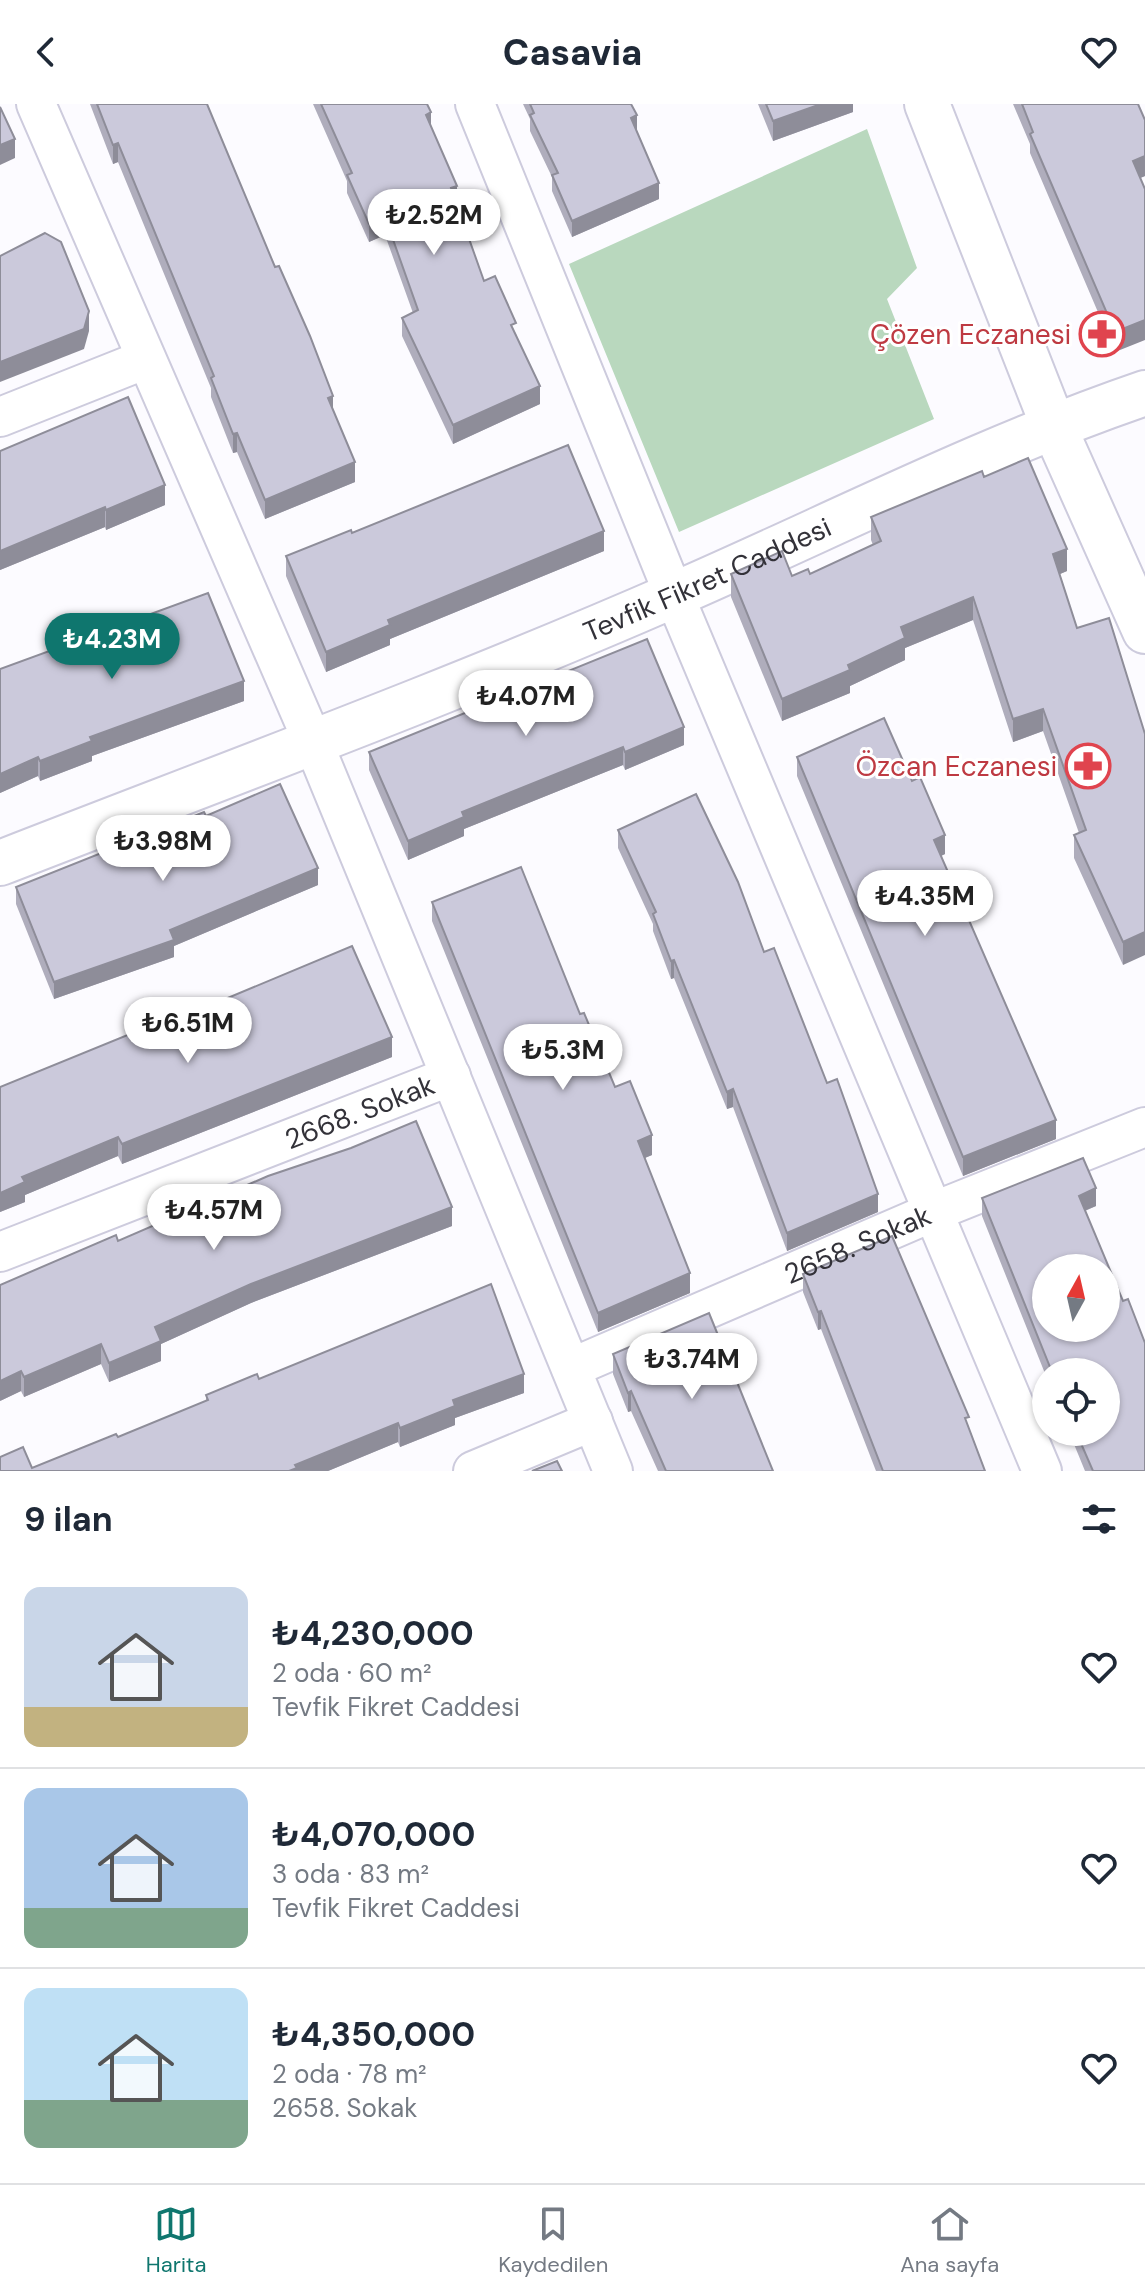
<!DOCTYPE html>
<html lang="tr">
<meta charset="utf-8">
<style>
:root{--surface:#fff;--page:#f2f2f3;--text:#1f2937;--muted:#747a83;--line:#e0e1e3;--accent:#0f766e}
body{margin:0;font-family:"DM Sans",sans-serif;background:var(--page);color:var(--text);height:100vh;display:flex;flex-direction:column;font-size:30px;white-space:nowrap}
*{box-sizing:border-box;margin:0}
p{font-size:26px;color:var(--muted)}
.icon{flex:none;width:44px;height:44px;fill:none;stroke:currentColor;stroke-width:2;stroke-linecap:round;stroke-linejoin:round}
.map{position:relative;height:1367px;overflow:hidden}
.sheet{display:flex;flex-direction:column;background:var(--surface);flex:1}
.sheet>*{flex:none}
.needle{width:52px;rotate:8deg}
.fabs{position:absolute;left:1032px;top:1150px;display:grid;gap:16px}
.fabs a{display:grid;place-items:center;width:88px;height:88px;border-radius:50%;background:var(--surface);box-shadow:0 2px 6px #0004;font-size:40px}
.price{position:absolute;translate:-50% -68px;padding:0 18px;border-radius:28px;background:#fff;color:#222;font-size:26px;line-height:52px;filter:drop-shadow(0 2px 4px #0008)}
.price::after{content:'';position:absolute;left:50%;top:48px;width:24px;height:18px;margin-left:-12px;background:inherit;clip-path:polygon(0 0,100% 0,50% 100%)}
.price.active{background:var(--accent);color:#fff}
ul{padding:0;list-style:none}
li{display:flex;align-items:center;gap:24px;height:200px;padding:0 24px}
li+li{border-top:2px solid var(--line)}
li span{display:grid;place-items:center;flex:none;width:224px;height:160px;border-radius:16px;color:#555}
li>.icon{margin-inline-start:auto}
span .icon{width:96px;height:96px;fill:#fffc;stroke-width:1}
li b{font-size:34px}
h2{display:flex;justify-content:space-between;align-items:center;height:96px;padding:0 24px;font-size:34px}
header{display:flex;justify-content:space-between;align-items:center;height:104px;padding:0 24px;background:var(--surface);font-size:36px;font-weight:800}
.menu{display:flex;justify-content:space-around;align-items:center;height:112px;border-top:2px solid var(--line);background:var(--surface);font-size:22px;color:var(--muted)}
.menu a{display:grid;justify-items:center;gap:4px}
.menu .active{color:var(--accent)}
.map>svg:first-child{display:block}
</style>
<header><svg class="icon" aria-label="back" viewBox="0 0 24 24"><path d="M15 5l-7 7 7 7"/></svg>Casavia<svg class="icon" aria-label="heart" viewBox="0 0 24 24"><path d="M12 20l-8-8c-3-5 5-10 8-4 3-6 11-1 8 4z"/></svg></header>
<div class="map">
<svg width="1145" height="1367" viewBox="0 0 1145 1367">
<rect width="100%" height="100%" fill="#fcfbff"/>
<path fill="#b9d8be" d="M867,25L917,164L887,195L934,315L679,428L569,160Z"/>
<g fill="none" stroke-linecap="round" stroke-linejoin="round">
<g stroke="#cdcbdd" stroke-width="42">
<g id="minor">
<path d="M36,0L313,638L613,1367"/>
<path d="M475,0L674,491L1042,1367"/>
<path d="M0,313L146,255"/>
<path id="s1" d="M0,1148L451,972"/>
<path id="s2" d="M571,1264L935,1107L1145,1023"/>
<path d="M473,1367L593,1317"/>
</g>
</g>
<g stroke="#cdcbdd" stroke-width="48">
<g id="tertiary">
<path d="M927,0L1053,321L1145,527"/>
<path id="s3" d="M0,759C226,671 454,587 676,490C832,422 984,344 1145,289"/>
</g>
</g>
<use href="#minor" stroke="#fff" stroke-width="38"/>
<use href="#tertiary" stroke="#fff" stroke-width="44"/>
</g>
<g fill="#afadbc">
<path d="M90,0H207L333,306L355,378L265,415L237,348L233,349L211,293V284L118,58L113,60Z"/>
<path d="M313,0H427L431,23L484,177L516,230L540,300L453,340L402,232V214L413,209L385,131L369,138L347,89V77Z"/>
<path d="M523,0H631L637,27L659,95L572,133L552,87V73L530,27V15Z"/>
<path d="M758,0H853V8L773,37Z"/>
<path d="M1013,0H1138L1145,72L1140,74L1115,248L1030,49V40Z"/>
<path d="M0,347L165,401L106,426L105,423L0,466Z"/>
<path d="M984,373L1067,467L1060,470L1077,524L1145,630L1123,861L1074,754V731L1079,729L1043,627L1013,638L973,516L905,544V556L850,582V589L782,617L731,493V470L792,472L810,470L873,441L871,436V413Z"/>
<path d="M352,429L604,447L390,535V541L326,568L286,472V452Z"/>
<path d="M0,565L244,597L92,652V657L40,677L38,672L0,689Z"/>
<path d="M684,641L625,666L623,661L464,725V732L408,756L369,666V648Z"/>
<path d="M797,653L945,750L941,752L1056,1035L963,1072L797,672Z"/>
<path d="M206,712L318,781L174,842V853L54,895L16,800V783Z"/>
<path d="M618,726L764,848L878,1108L787,1147L733,1003L727,1005L674,874L671,875L653,827V820L618,744Z"/>
<path d="M432,798L580,910L615,983L652,1051L644,1054L690,1189L598,1228L432,817Z"/>
<path d="M132,934L392,953L122,1060L118,1052L25,1091V1098L0,1108V983Z"/>
<path d="M982,1094L1096,1102L1085,1107L1145,1367H1085L1069,1328H1106V1268H1046V1272L982,1112Z"/>
<path d="M452,1122L251,1199L161,1240V1257L109,1278L101,1260L24,1293L21,1287L0,1297L118,1137Z"/>
<path d="M803,1170L969,1324L985,1367H876L821,1225L818,1226L803,1188Z"/>
<path d="M613,1250L773,1367H658L631,1307L628,1308L613,1270Z"/>
<path d="M259,1275L524,1289L455,1314V1321L400,1343L398,1338L328,1367H0L32,1364L118,1333L206,1297V1291Z"/>
</g>
<g fill="#8e8d99">
<path d="M821,0H853V8L773,37V17Z"/>
<path d="M431,8V27L426,11Z"/>
<path d="M637,11V28L631,14Z"/>
<path d="M15,35V54L0,61V41Z"/>
<path d="M118,39V58L113,60V41Z"/>
<path d="M1145,52V72L1133,77V57Z"/>
<path d="M659,79V95L572,133V117Z"/>
<path d="M457,82V100L451,84Z"/>
<path d="M385,113V131L369,138V120Z"/>
<path d="M89,207V227L84,245L0,278V258Z"/>
<path d="M1145,216V236L1115,248V228Z"/>
<path d="M540,282V300L453,340V321Z"/>
<path d="M333,292V311L328,294Z"/>
<path d="M237,329V348L233,349V330Z"/>
<path d="M355,358V378L265,415V396Z"/>
<path d="M165,381V401L106,426V406Z"/>
<path d="M105,403V423L0,466V447Z"/>
<path d="M604,427V447L390,535V541L326,568V548L388,516Z"/>
<path d="M1067,445V467L1053,473V450Z"/>
<path d="M973,493V516L905,544V556L850,582V589L782,617V595L848,561L901,523Z"/>
<path d="M244,577V597L92,652V657L40,677V657L90,633Z"/>
<path d="M1043,605V627L1013,638V615Z"/>
<path d="M684,623V641L625,666V648Z"/>
<path d="M623,643V661L464,725V732L408,756V737L462,708Z"/>
<path d="M38,653V672L0,689V670Z"/>
<path d="M945,731V750L934,755V736Z"/>
<path d="M318,764V781L174,842V853L54,895V878L170,826Z"/>
<path d="M1145,828V851L1123,861V838Z"/>
<path d="M674,856V874L671,875V857Z"/>
<path d="M392,933V953L122,1060V1040Z"/>
<path d="M733,985V1003L727,1005V988Z"/>
<path d="M1056,1016V1035L963,1072V1053Z"/>
<path d="M652,1031V1051L638,1057V1037Z"/>
<path d="M118,1033V1052L25,1091V1098L0,1108V1089L22,1073Z"/>
<path d="M1096,1084V1102L1079,1109V1092Z"/>
<path d="M878,1090V1108L787,1147V1129Z"/>
<path d="M452,1103V1122L251,1199L161,1240V1257L109,1278V1259L155,1223L251,1180Z"/>
<path d="M690,1169V1189L598,1228V1209Z"/>
<path d="M821,1207V1225L818,1226V1208Z"/>
<path d="M101,1240V1260L24,1293V1273Z"/>
<path d="M21,1267V1287L0,1297V1277Z"/>
<path d="M524,1270V1289L455,1314V1321L400,1343V1324L453,1296Z"/>
<path d="M631,1287V1307L628,1308V1289Z"/>
<path d="M398,1319V1338L328,1367H289L295,1361Z"/>
</g>
<g fill="#cbc9db" stroke="#8e8d99" stroke-width="2" fill-rule="evenodd">
<path d="M97,0H207L275,163L279,162L310,232L333,292L328,294L355,358L265,396L237,329L233,330L211,274L214,272L118,39L113,41Z"/>
<path d="M321,0H427L431,8L426,11L457,82L451,84L484,177L495,172L516,219L511,221L540,282L453,321L402,214L418,206L385,113L369,120L347,71L352,69Z"/>
<path d="M530,0H631L637,11L631,14L659,79L572,117L552,71L558,69L530,11L534,9Z"/>
<path d="M766,0H821L773,17Z"/>
<path d="M1022,0H1138L1145,16V52L1133,57L1145,85V216L1115,228L1030,30L1033,28Z"/>
<path d="M0,3L15,35L0,41Z"/>
<path d="M45,129L61,138L89,207L84,225L0,258V152Z"/>
<path d="M128,293L165,381L106,406L105,403L0,447V347Z"/>
<path d="M568,341L604,427L388,516L390,521L326,548L286,452L351,426L352,429Z"/>
<path d="M1028,354L1067,445L1053,450L1077,524L1109,514L1145,630V828L1123,838L1074,731L1086,726L1043,605L1013,615L973,493L901,523L905,534L848,561L850,566L782,595L731,470L782,447L792,472L808,465L810,470L881,437L871,413L982,367L984,373Z"/>
<path d="M208,489L244,577L90,633L92,637L40,657L38,653L0,670V565Z"/>
<path d="M647,535L684,623L625,648L623,643L462,708L464,713L408,737L369,648Z"/>
<path d="M884,614L912,677L920,673L945,731L934,736L1056,1016L963,1053L797,653Z"/>
<path d="M280,680L318,764L170,826L174,836L54,878L16,783L204,708L206,712Z"/>
<path d="M696,690L738,778L764,848L774,844L827,979L837,975L878,1090L787,1129L733,985L727,988L674,856L671,857L653,810L656,808L618,726Z"/>
<path d="M521,763L580,910L584,909L615,983L630,977L652,1031L638,1037L690,1169L598,1209L432,798Z"/>
<path d="M352,842L392,933L122,1040L118,1033L22,1073L25,1078L0,1089V983L130,930L132,934Z"/>
<path d="M416,1017L452,1103L251,1180L155,1223L161,1237L109,1259L101,1240L24,1273L21,1267L0,1277V1181L116,1131L118,1137L268,1072L351,1044Z"/>
<path d="M1083,1054L1096,1084L1079,1092L1123,1197L1128,1195L1145,1239V1367H1093L1076,1328H1106V1268H1052L982,1094ZM1046,1164H1106V1224H1046Z"/>
<path d="M892,1132L969,1313L965,1314L985,1367H883L821,1207L818,1208L803,1170Z"/>
<path d="M491,1180L524,1270L453,1296L455,1302L400,1324L398,1319L295,1361L297,1364L289,1367H0V1353L23,1343L32,1364L116,1330L118,1333L208,1296L206,1291L257,1270L259,1275Z"/>
<path d="M709,1209L773,1367H666L631,1287L628,1289L613,1250Z"/>
<path d="M557,1357L562,1367H532Z"/>
</g>
<defs>
<g id="pharmacy-ring" transform="scale(2.3)"><circle r="9.5" fill="#fff" stroke="#e0444e" stroke-width="1.5"/><path d="M-2-6h4v4h4v4h-4v4h-4v-4h-4v-4h4Z" fill="#e0444e"/></g>
</defs>
<g fill-rule="evenodd">
<use href="#pharmacy-ring" x="1102" y="230"/>
<use href="#pharmacy-ring" x="1088" y="662"/>
</g>
<g text-anchor="middle" dominant-baseline="central" stroke-width="6" stroke-linejoin="round" paint-order="stroke">
<g font-size="28" fill="#be3a42" stroke="#fff" text-anchor="end">
<text x="1071" y="230">Çözen Eczanesi</text>
<text x="1057" y="662">Özcan Eczanesi</text>
</g>
<g font-size="28" fill="#333239" stroke="#fff">
<text stroke="none"><textPath href="#s3" startOffset="762">Tevfik Fikret Caddesi</textPath></text>
<text stroke="none"><textPath href="#s1" startOffset="386">2668. Sokak</textPath></text>
<text stroke="none"><textPath href="#s2" startOffset="312">2658. Sokak</textPath></text>
</g>
</g>
</svg>
<div class="fabs">
<a><svg class="needle" viewBox="-14 -14 28 28"><path d="M0-13l5 13h-10z" fill="#e53935"/><path d="M0 13l5-13h-10z" fill="#747a83"/></svg></a>
<a><svg class="icon" aria-label="locate" viewBox="0 0 24 24"><circle cx="12" cy="12" r="6"/><path d="M12 2v4M12 18v4M2 12h4M18 12h4"/></svg></a>
</div>
<b class="price" style="left:434px;top:153px">₺2.52M</b>
<b class="price active" style="left:112px;top:577px">₺4.23M</b>
<b class="price" style="left:526px;top:634px">₺4.07M</b>
<b class="price" style="left:163px;top:779px">₺3.98M</b>
<b class="price" style="left:925px;top:834px">₺4.35M</b>
<b class="price" style="left:188px;top:961px">₺6.51M</b>
<b class="price" style="left:563px;top:988px">₺5.3M</b>
<b class="price" style="left:214px;top:1148px">₺4.57M</b>
<b class="price" style="left:692px;top:1297px">₺3.74M</b>
</div>
<section class="sheet">
<h2>9 ilan<svg class="icon" aria-label="filters" viewBox="0 0 24 24"><path d="M4 7h16M4 17h16"/><circle cx="9" cy="7" r="2"/><circle cx="15" cy="17" r="2"/></svg></h2>
<ul>
<li><span style="background:linear-gradient(#c9d6e8 75%,#c2b280 0)"><svg class="icon" aria-label="home" viewBox="0 0 24 24"><path d="M3 11l9-7 9 7M6 9v11h12V9"/></svg></span><div><b>₺4,230,000</b><p>2 oda · 60 m²</p><p>Tevfik Fikret Caddesi</p></div><svg class="icon" aria-label="heart" viewBox="0 0 24 24"><path d="M12 20l-8-8c-3-5 5-10 8-4 3-6 11-1 8 4z"/></svg></li>
<li><span style="background:linear-gradient(#a9c7e8 75%,#7fa58c 0)"><svg class="icon" aria-label="home" viewBox="0 0 24 24"><path d="M3 11l9-7 9 7M6 9v11h12V9"/></svg></span><div><b>₺4,070,000</b><p>3 oda · 83 m²</p><p>Tevfik Fikret Caddesi</p></div><svg class="icon" aria-label="heart" viewBox="0 0 24 24"><path d="M12 20l-8-8c-3-5 5-10 8-4 3-6 11-1 8 4z"/></svg></li>
<li><span style="background:linear-gradient(#bfe0f5 70%,#7fa58c 0)"><svg class="icon" aria-label="home" viewBox="0 0 24 24"><path d="M3 11l9-7 9 7M6 9v11h12V9"/></svg></span><div><b>₺4,350,000</b><p>2 oda · 78 m²</p><p>2658. Sokak</p></div><svg class="icon" aria-label="heart" viewBox="0 0 24 24"><path d="M12 20l-8-8c-3-5 5-10 8-4 3-6 11-1 8 4z"/></svg></li>
</ul>
</section>
<nav class="menu">
<a class="active"><svg class="icon" aria-label="map" viewBox="0 0 24 24"><path d="M3 6l6-2 6 2 6-2v14l-6 2-6-2-6 2zM9 4v14M15 6v14"/></svg>Harita</a>
<a><svg class="icon" aria-label="saved" viewBox="0 0 24 24"><path d="M7 4h10v16l-5-4-5 4z"/></svg>Kaydedilen</a>
<a><svg class="icon" aria-label="home" viewBox="0 0 24 24"><path d="M3 11l9-7 9 7M6 9v11h12V9"/></svg>Ana sayfa</a>
</nav>
